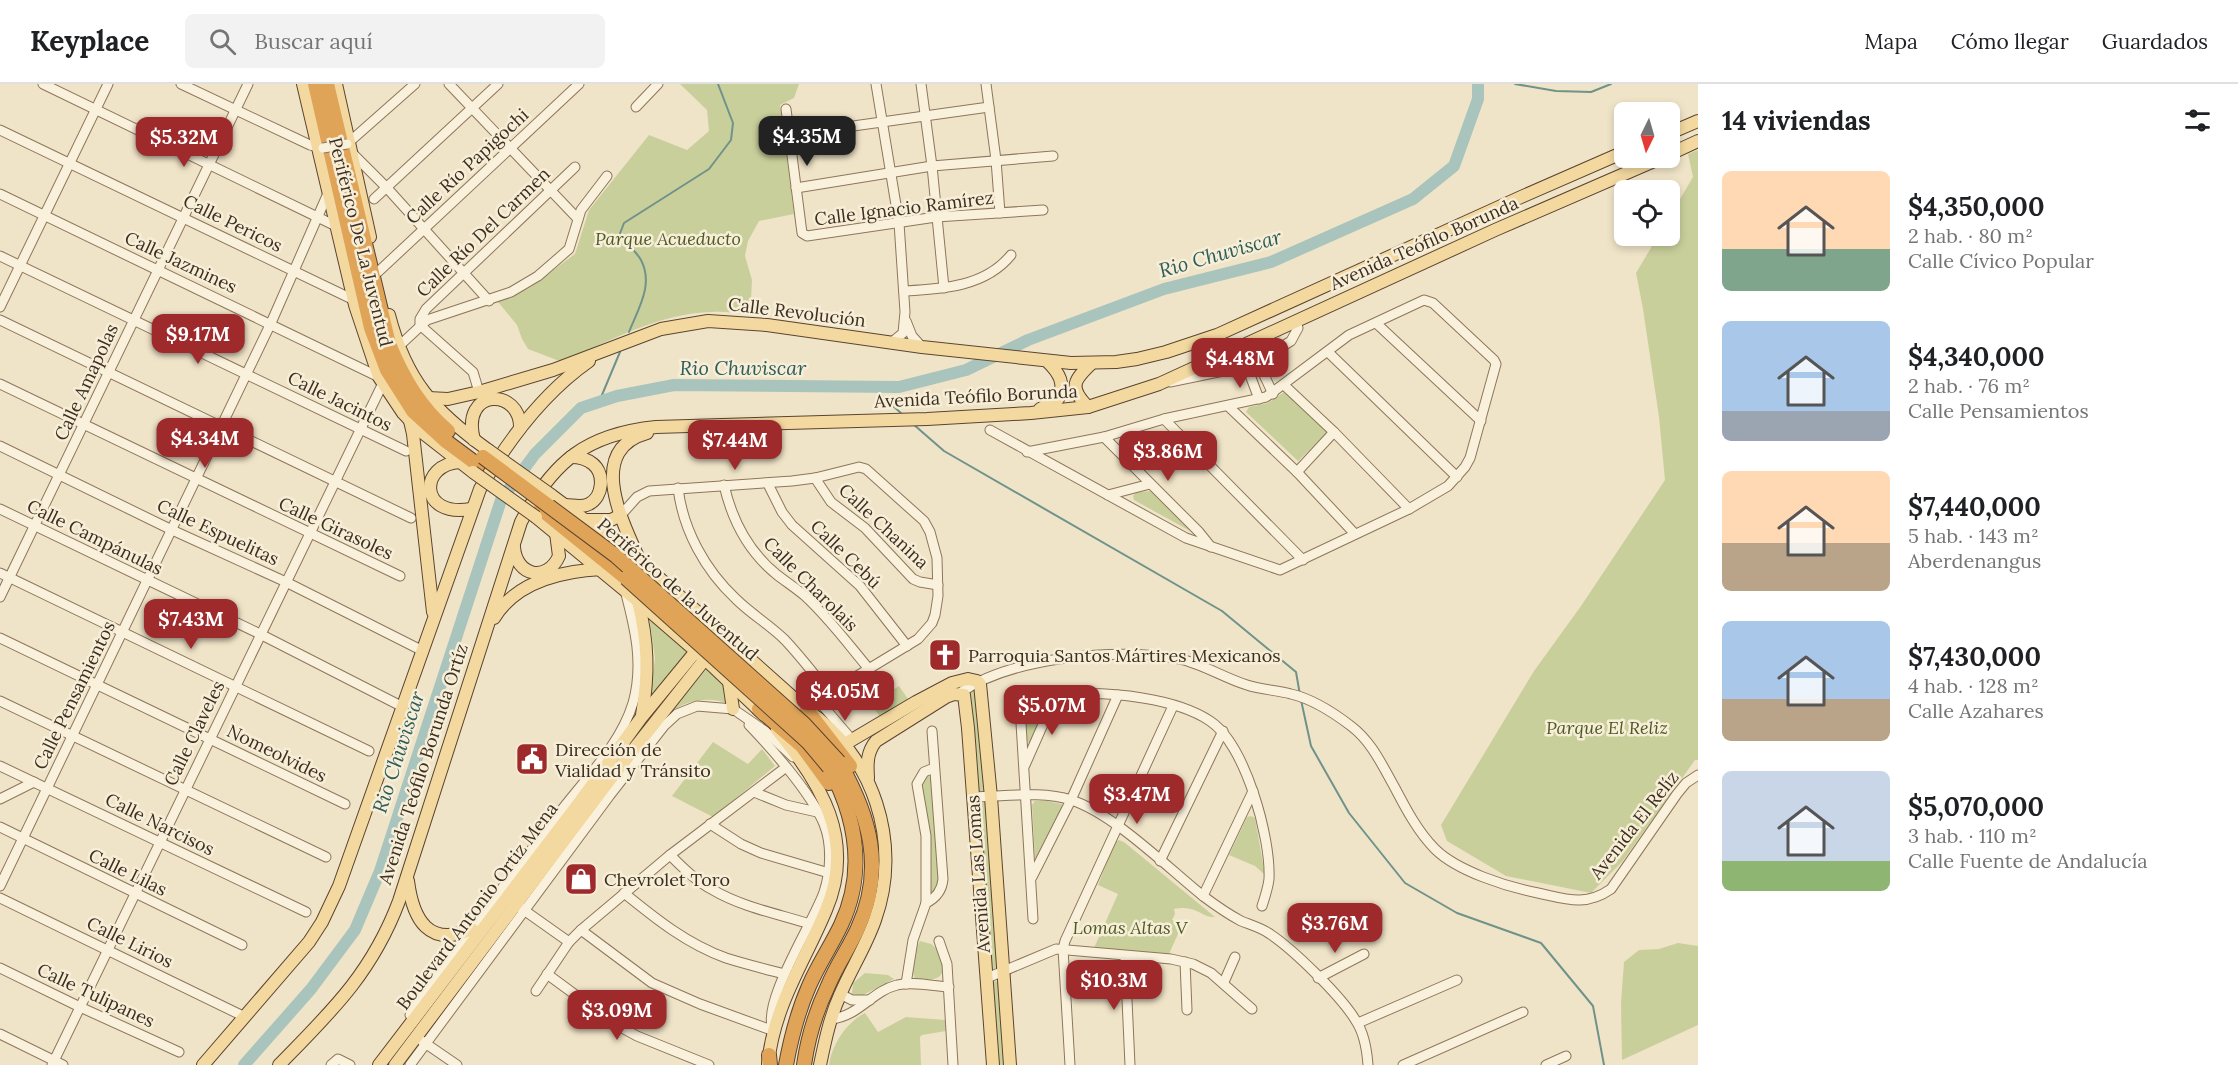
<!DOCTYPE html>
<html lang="es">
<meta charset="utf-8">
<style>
:root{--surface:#fff;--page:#f2f2f2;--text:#202124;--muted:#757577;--line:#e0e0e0;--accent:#9e2a2b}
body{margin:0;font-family:Lora,serif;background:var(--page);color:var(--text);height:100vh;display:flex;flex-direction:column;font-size:22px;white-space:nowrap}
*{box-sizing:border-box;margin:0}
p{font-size:20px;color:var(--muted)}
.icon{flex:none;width:33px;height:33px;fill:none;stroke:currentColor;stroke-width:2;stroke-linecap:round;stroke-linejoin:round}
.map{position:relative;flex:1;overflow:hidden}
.panel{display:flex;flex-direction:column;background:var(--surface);width:540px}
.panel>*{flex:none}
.needle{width:39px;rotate:185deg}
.fabs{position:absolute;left:1614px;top:18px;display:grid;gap:12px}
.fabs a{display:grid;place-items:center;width:66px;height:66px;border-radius:9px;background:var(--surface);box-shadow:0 3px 9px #0003;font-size:30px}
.price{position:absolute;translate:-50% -51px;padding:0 14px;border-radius:12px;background:var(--accent);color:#fff;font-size:20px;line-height:39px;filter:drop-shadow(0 2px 3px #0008)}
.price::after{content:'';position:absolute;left:50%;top:36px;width:18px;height:14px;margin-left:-9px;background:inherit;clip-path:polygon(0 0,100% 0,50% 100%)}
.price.current{background:#222;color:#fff}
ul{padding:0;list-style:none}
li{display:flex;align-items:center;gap:18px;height:150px;padding:0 24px}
li span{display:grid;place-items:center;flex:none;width:168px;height:120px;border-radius:9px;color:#555}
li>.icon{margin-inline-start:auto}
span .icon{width:72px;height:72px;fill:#fffc;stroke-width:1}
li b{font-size:26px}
h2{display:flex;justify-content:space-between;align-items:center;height:72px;padding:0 24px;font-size:26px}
header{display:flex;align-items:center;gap:36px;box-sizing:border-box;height:84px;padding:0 30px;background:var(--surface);border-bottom:2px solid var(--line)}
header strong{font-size:28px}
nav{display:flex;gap:33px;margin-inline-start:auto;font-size:21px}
.search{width:420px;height:54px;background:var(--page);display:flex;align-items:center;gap:15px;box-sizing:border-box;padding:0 21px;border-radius:9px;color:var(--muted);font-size:22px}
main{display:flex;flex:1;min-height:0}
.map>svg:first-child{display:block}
</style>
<header>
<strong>Keyplace</strong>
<div class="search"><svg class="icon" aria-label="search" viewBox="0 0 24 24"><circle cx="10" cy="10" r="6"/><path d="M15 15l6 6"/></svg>Buscar aquí</div>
<nav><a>Mapa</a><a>Cómo llegar</a><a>Guardados</a></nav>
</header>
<main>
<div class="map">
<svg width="1698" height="981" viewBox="0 0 1698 981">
<rect width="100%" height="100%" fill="#f0e4c8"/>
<g fill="#c9cf9b">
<path d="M680,0H799L794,14L780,21L794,130L759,137L748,157L745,172L752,196L751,215L745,230C734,229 723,227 712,228C660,229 609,257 562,278L528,265L522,255L517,241L498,218L529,204L575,170L589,126L649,51L687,66L709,47L707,26Z"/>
<path d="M1698,66V676H1695L1622,778L1591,809L1506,792L1447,757L1441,741L1534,587L1581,522L1665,396L1659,333L1643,225L1636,189L1658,152H1670V132L1693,93L1688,70Z"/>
<path d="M1282,252L1256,273L1240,279L1206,285Z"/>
<path d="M1287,306L1329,347L1298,377L1246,328L1249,323L1268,319Z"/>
<path d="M1152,407L1194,445L1192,448L1134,416L1133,412L1136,408Z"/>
<path d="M649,532L691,567L649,622L655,574Z"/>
<path d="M709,582L725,600L731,621C711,612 689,615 671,628Z"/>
<path d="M899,602L908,615L880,633L871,620Z"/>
<path d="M975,604L986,708L980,709L977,708L969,611L970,606Z"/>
<path d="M1041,619H1047V622L1033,657L1029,659C1023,652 1023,633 1026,623Z"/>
<path d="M713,658L748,680L762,665L775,682L713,733L672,712Z"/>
<path d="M928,691L931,693V698L940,798L932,809L930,806L920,703L924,693Z"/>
<path d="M1035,717H1047L1062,720V723L1038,774L1035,773L1032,721Z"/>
<path d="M986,718L997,884L992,886L990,885L979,720Z"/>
<path d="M1251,732L1255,734L1265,791L1255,782L1229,771L1247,733Z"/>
<path d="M1119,756L1124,758L1215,833C1201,834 1197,820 1174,825L1175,830L1172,836L1182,841L1169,870L1094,864L1118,810L1098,801L1115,758Z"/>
<path d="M920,857L931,860L941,868C948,896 937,897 915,895C910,881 913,870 920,857Z"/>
<path d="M1678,859L1698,862V941L1622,976L1621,919L1624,878L1639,866L1659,865Z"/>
<path d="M865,889L888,891L894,895L861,912L852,910L853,899Z"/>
<path d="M996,897L999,899L1005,981H996L991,899Z"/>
<path d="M865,929L878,948L906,933L945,936L946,947L922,951L920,953L921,981H829C832,960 847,938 865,929Z"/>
</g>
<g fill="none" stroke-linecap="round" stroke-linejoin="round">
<g stroke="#6f938a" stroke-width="2">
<path d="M1515,0L1556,7L1591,8L1611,0"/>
<path d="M629,248C638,225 654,201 641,176C636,167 626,159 619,152L624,139L709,85L731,56L733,39L718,0"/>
<path d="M872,303L902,330"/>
<path d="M599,318L620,268"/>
<path d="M913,340L944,367L1222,527L1296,588L1300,611"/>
<path d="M1301,616L1311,662L1349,729L1405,799L1457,829L1541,859L1593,922L1604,981"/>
</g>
<path stroke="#a9c4bc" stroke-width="12" d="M244,981L311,905L355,846L380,787L501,416L535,370L581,324L617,312L674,301L899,303L966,286L1028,256L1164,205L1271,178L1413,115L1454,82L1478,15V0"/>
<g stroke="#8d765c" stroke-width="11">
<g id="minor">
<path d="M43,0L338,143"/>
<path d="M181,0L310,61L323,64"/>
<path d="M449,0L578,135"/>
<path d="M876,0L899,139L905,228L903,249L891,259"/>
<path d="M921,0L932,82L944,204"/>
<path d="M986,0L996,76L1000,129"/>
<path d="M636,23L658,0"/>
<path d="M786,25L802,149L807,152L936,133L1043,126"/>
<path d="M0,46L354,216"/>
<path d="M789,51L989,23"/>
<path d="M347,60L415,0"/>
<path d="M352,69L387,104L489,217"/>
<path d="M796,104L932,82L1053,72"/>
<path d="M0,110L379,293"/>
<path d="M374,115L498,0"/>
<path d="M0,172L406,367"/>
<path d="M378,188L579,0"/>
<path d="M904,207C942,205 985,203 1011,171"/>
<path d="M0,223L108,0"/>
<path d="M0,236L411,434"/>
<path d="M906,237L912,252L922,263"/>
<path d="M1376,239L1481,337"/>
<path d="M398,263L427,236L511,208L538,192L569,165L581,126L607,92"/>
<path d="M1328,268L1457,393"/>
<path d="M1258,278L1273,310"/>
<path d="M1247,283L1259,315"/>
<path d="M1170,298L1252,281L1291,257L1298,244L1296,237"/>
<path d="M0,300L400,492"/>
<path d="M1284,301L1334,348L1409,425"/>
<path d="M479,308L473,288L420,241V235L426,225L575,83"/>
<path d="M1228,322L1297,388L1355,450"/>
<path d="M1164,335L1303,476"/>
<path d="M990,346L1186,454L1280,486L1409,425L1448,402L1465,383L1470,374L1496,280L1494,276L1433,219L1424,216L1349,251L1266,313L1164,335L1104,353L1027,368"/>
<path d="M1104,353L1199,448L1211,463"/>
<path d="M0,362L172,446L286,498L421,566"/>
<path d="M1297,388L1334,348"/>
<path d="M815,394L831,418L865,444L913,495L920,498L938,501"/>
<path d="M768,400L782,428L792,441L860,502L907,562"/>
<path d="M724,401C732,436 748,467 776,490C786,498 796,504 805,512C829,534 848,560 869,585"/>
<path d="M678,404C683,446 705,486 736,515C751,530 770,541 785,556C801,573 815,591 829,609"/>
<path d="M1108,411L1150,400"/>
<path d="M0,425L260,550L401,622"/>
<path d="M621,431L637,413L649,407L792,397L815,394L859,383L866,385L924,437L930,448L937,474L938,512L935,531L932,539L918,555L829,609L807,626"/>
<path d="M0,489L369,667"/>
<path d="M0,513L248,0"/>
<path d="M0,554L345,720"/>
<path d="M960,609C1011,573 1119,563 1180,575C1203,580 1224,594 1247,601C1262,606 1277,606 1291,610C1313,615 1334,629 1351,642C1372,658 1382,681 1395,704C1406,725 1418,748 1435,765C1457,787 1507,803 1538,809C1566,815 1585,823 1611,805L1677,710L1686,699L1698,691"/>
<path d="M818,616L852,656"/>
<path d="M0,617L326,773"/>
<path d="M749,641C772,665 811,709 824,740C832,760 831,787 824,808C815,836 758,923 774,947"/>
<path d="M1025,681L1056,611"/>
<path d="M0,682L306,828"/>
<path d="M754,708L786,721L817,728"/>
<path d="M972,713C1004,713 1041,706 1071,716C1113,729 1168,784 1203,812C1215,821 1228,830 1241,837C1251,841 1262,844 1270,850C1294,866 1342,913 1356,937C1364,949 1367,967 1368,981"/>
<path d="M0,715L34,698"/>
<path d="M710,740L741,760L761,769L829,789"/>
<path d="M0,743L242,861"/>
<path d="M670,771C683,784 696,797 713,806C742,823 778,830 810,840"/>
<path d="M1160,777L1223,647"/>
<path d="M1032,793L1071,716L1118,611"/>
<path d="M0,802L271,239L329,107"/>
<path d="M624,809C656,835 687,860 726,874C745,880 765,885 784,890"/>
<path d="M1203,812L1253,707"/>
<path d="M0,814L245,933"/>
<path d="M926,819C936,814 942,807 943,795L932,647"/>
<path d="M521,824L569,858"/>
<path d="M1033,835L1020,623C1030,609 1057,611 1072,610C1112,608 1176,614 1210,637C1245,660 1271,753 1269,795C1268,804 1265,813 1262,822"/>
<path d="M581,846L652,899L700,920L774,947"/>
<path d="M939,857L947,880L953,981"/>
<path d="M1125,872L1130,981"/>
<path d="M1185,878L1187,926"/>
<path d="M0,884L80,923L179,968"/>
<path d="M547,890L615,940L637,952L709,981"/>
<path d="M987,894L1056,865L1171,875L1193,880L1211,889L1252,925"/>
<path d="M1318,894L1364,870"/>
<path d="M1224,898L1235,873"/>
<path d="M906,900L913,856L926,819V752L917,700L924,688L934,684"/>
<path d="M536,907L569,858L581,846L670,771L785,684"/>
<path d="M840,910L852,916H870"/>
<path d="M410,931C456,863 507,798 557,732C583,697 620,662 633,619C644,580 635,544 625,506"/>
<path d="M831,935C858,933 872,907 897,901C912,897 933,902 949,903"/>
<path d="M1358,939L1457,896"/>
<path d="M0,950L63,981"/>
<path d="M422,957L457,981"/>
<path d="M52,981L383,299"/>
<path d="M331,981L338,975L350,981"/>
<path d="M410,981L610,711L664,642L677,630L697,622L733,625L765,647L793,673"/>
<path d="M1070,981L1063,865L1065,857L1173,622"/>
<path d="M1403,981L1523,928"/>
<path d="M1546,981L1566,972"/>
</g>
</g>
<g stroke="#5b4430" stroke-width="14">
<g id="major">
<path d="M303,0L355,221L379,293L403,329L418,345L473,388"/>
<path d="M336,0L370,153"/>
<path d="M1670,49L1698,37"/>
<path d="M1670,70L1698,57"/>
<path d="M389,231C406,297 434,327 488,366"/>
<path d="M428,314L448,315L479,308L553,286L661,245L708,237L767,241L922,263L1071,279L1116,278L1137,275L1166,268L1217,251L1521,113L1624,68"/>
<path d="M1088,323C1068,303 1074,296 1092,279"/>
<path d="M1040,325L1058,315C1066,300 1059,289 1048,278"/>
<path d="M410,337L413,350L433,528"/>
<path d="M474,356C460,303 521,304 520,344"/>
<path d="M460,378C419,380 418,434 471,425"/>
<path d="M551,411L639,476L807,626C873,671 903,759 875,836C866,862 851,885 840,911C830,933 825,957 820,981"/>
<path d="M565,421C573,421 582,424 589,420C603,413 605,390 593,380C587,375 578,373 571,373"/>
<path d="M536,433L638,517L705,575L764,631"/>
<path d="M587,436H611L621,431"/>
<path d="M514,463C516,492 547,499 559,472L556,449"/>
<path d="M639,475C622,437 586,366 647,349"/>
<path d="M638,517C648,558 649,589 642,631"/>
<path d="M494,534C516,498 562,487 602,485"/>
<path d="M729,598L733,625"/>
<path d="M845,660L916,618L952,599L968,595L977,597L980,600L991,713L1010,981"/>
<path d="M868,694C867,679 867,668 876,657L946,613L954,610L964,611L968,644L993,981"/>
<path d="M408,797C413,836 429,864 472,845"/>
<path d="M768,980C774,921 804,879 826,826C856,756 821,699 777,646"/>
<path d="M203,981L309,858L322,838L339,802L480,405C508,356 542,310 589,277"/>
<path d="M279,981C331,928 372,889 399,817L521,438C553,377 587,350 656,343L927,335L1031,329L1088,323L1159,300L1495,146L1661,74"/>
<path d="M379,981L579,719L641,634L701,561"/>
<path d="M395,981L615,689L709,570"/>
</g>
</g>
<g stroke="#5b4430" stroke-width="16">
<g id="highway">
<path d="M315,0L371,244L387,286L413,327L447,358L478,381"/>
<path d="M327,0L389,260C403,294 420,323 448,347"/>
<path d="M541,425L626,494"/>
<path d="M759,625L802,662L829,699"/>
<path d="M807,626L850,682"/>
<path d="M769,971L770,981"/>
<path d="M786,981C791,954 798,927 809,902C818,881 831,862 841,841C866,788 856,733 829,683"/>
<path d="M804,981C808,953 816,927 828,902C836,882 849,864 858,844C885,785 870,732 839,678"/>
</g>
</g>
<use href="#minor" stroke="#faf1dc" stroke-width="9"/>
<use href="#major" stroke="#f3d9a0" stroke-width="12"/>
<use href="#highway" stroke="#e0a458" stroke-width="14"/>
<g stroke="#8d765c" stroke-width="11" stroke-linecap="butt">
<path id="minor-bridge" d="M323,64L347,60"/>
</g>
<g stroke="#5b4430" stroke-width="14" stroke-linecap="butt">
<g id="major-bridge">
<path d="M488,366L551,411"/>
<path d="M473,388L536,433"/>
</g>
</g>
<g stroke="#5b4430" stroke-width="16" stroke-linecap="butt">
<g id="highway-bridge">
<path d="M483,373L616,472L804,640L839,678"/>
<path d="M626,494L808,658L829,683"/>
</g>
</g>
<use href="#minor-bridge" stroke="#faf1dc" stroke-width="9"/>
<use href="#major-bridge" stroke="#f3d9a0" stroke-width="12"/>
<use href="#highway-bridge" stroke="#e0a458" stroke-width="14"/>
</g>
<defs>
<g id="church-square" transform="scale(1.725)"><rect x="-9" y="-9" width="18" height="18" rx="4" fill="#9e2a2b" stroke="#f7eed8"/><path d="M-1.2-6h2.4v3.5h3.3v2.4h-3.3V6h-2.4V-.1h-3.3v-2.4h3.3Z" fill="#fff"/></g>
<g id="civic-square" transform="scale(1.725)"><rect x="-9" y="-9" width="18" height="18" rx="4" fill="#9e2a2b" stroke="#f7eed8"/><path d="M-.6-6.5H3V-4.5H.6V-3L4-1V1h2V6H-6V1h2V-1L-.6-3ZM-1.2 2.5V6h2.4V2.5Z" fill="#fff"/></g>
<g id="shop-square" transform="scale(1.725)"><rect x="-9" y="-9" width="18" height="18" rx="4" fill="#9e2a2b" stroke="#f7eed8"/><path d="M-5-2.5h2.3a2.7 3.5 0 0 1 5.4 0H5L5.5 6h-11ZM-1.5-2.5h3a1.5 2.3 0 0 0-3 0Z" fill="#fff"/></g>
</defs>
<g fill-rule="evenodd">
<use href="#church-square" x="945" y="571"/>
<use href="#civic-square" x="532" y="675"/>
<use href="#shop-square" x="581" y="795"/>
</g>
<g text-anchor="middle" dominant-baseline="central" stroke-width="5" stroke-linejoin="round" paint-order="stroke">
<g font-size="18" fill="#3d2e20" stroke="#f7eed8">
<text transform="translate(467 82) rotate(-43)">Calle Río Papigochi</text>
<text transform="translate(904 124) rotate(-7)">Calle Ignacio Ramírez</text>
<text transform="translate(233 139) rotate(26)">Calle Pericos</text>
<text transform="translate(483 148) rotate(-44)">Calle Río Del Carmen</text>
<text transform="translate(361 158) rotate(76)">Periférico De La Juventud</text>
<text transform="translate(1424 159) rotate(-24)">Avenida Teófilo Borunda</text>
<text transform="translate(181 178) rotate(25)">Calle Jazmines</text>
<text transform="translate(797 228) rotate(7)">Calle Revolución</text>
<text transform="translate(86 298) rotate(-65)">Calle Amapolas</text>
<text transform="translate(976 312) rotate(-3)">Avenida Teófilo Borunda</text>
<text transform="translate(340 317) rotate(26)">Calle Jacintos</text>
<text transform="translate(884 442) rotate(43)">Calle Chanina</text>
<text transform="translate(336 444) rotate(25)">Calle Girasoles</text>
<text transform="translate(218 448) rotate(25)">Calle Espuelitas</text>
<text transform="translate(95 453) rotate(26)">Calle Campánulas</text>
<text transform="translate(846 470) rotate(44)">Calle Cebú</text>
<text transform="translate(811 500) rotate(45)">Calle Charolais</text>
<text transform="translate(678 505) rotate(41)">Periférico de la Juventud</text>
<text transform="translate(74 611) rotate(-64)">Calle Pensamientos</text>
<text transform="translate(194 649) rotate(-64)">Calle Claveles</text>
<text transform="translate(277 669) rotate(26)">Nomeolvides</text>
<text transform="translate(423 680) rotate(-72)">Avenida Teófilo Borunda Ortíz</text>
<text transform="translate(160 740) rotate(26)">Calle Narcisos</text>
<text transform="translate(1634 741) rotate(-52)">Avenida El Relíz</text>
<text transform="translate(128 788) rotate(26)">Calle Lilas</text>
<text transform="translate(978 790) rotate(-94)">Avenida Las Lomas</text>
<text transform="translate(477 822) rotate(-53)">Boulevard Antonio Ortiz Mena</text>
<text transform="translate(130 858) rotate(26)">Calle Lirios</text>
<text transform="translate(96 911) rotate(25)">Calle Tulipanes</text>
</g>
<g font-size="18" font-style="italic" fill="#4d5a26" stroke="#f7eed8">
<text x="668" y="154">Parque Acueducto</text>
<text x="1607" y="643">Parque El Reliz</text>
<text x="1130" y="843">Lomas Altas V</text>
</g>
<g font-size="18" fill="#3d2e20" stroke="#f7eed8" text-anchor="start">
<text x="968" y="571">Parroquia Santos Mártires Mexicanos</text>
<text x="555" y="665">Dirección de<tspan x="555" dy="21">Vialidad y Tránsito</tspan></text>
<text x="604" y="795">Chevrolet Toro</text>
</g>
<g font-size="20" font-style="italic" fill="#2f5d5a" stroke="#f7eed8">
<text transform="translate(1220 169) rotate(-16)">Rio Chuviscar</text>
<text x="743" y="283">Rio Chuviscar</text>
<text transform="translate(398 668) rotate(-72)">Rio Chuviscar</text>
</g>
</g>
</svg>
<div class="fabs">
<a><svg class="needle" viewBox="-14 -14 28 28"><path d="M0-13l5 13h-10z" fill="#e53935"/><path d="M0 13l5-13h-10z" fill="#757577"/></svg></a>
<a><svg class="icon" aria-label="locate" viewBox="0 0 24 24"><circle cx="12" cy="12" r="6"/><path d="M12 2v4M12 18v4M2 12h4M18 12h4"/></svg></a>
</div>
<b class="price current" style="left:807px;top:83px">$4.35M</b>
<b class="price" style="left:184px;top:84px">$5.32M</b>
<b class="price" style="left:198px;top:281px">$9.17M</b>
<b class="price" style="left:1240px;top:305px">$4.48M</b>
<b class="price" style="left:205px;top:385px">$4.34M</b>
<b class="price" style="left:735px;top:387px">$7.44M</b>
<b class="price" style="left:1168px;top:398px">$3.86M</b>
<b class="price" style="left:191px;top:566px">$7.43M</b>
<b class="price" style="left:845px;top:638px">$4.05M</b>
<b class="price" style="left:1052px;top:652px">$5.07M</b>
<b class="price" style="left:1137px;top:741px">$3.47M</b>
<b class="price" style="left:1335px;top:870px">$3.76M</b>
<b class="price" style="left:1114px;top:927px">$10.3M</b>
<b class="price" style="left:617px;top:957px">$3.09M</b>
</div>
<section class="panel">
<h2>14 viviendas<svg class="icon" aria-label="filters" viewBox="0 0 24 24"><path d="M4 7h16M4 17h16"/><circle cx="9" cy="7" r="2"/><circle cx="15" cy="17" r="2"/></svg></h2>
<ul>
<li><span style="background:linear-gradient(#ffd9b3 65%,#7fa58c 0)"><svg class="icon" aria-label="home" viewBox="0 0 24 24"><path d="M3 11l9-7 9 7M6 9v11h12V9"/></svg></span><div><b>$4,350,000</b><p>2 hab. · 80 m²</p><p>Calle Cívico Popular</p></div></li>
<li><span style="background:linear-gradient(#a9c7e8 75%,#9aa5b1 0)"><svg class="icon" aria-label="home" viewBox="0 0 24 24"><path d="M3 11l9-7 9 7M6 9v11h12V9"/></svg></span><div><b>$4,340,000</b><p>2 hab. · 76 m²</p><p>Calle Pensamientos</p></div></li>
<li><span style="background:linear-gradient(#ffd9b3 60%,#b9a48a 0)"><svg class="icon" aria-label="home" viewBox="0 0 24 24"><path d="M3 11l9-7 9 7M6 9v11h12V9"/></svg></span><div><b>$7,440,000</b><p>5 hab. · 143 m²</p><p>Aberdenangus</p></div></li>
<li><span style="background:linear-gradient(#a9c7e8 65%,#b9a48a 0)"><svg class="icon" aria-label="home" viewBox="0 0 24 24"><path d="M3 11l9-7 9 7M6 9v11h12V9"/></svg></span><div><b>$7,430,000</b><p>4 hab. · 128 m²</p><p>Calle Azahares</p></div></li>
<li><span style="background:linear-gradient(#c9d6e8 75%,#8fb573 0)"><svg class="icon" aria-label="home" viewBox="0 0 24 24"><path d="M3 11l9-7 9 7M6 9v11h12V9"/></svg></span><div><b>$5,070,000</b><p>3 hab. · 110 m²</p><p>Calle Fuente de Andalucía</p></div></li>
</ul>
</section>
</main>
